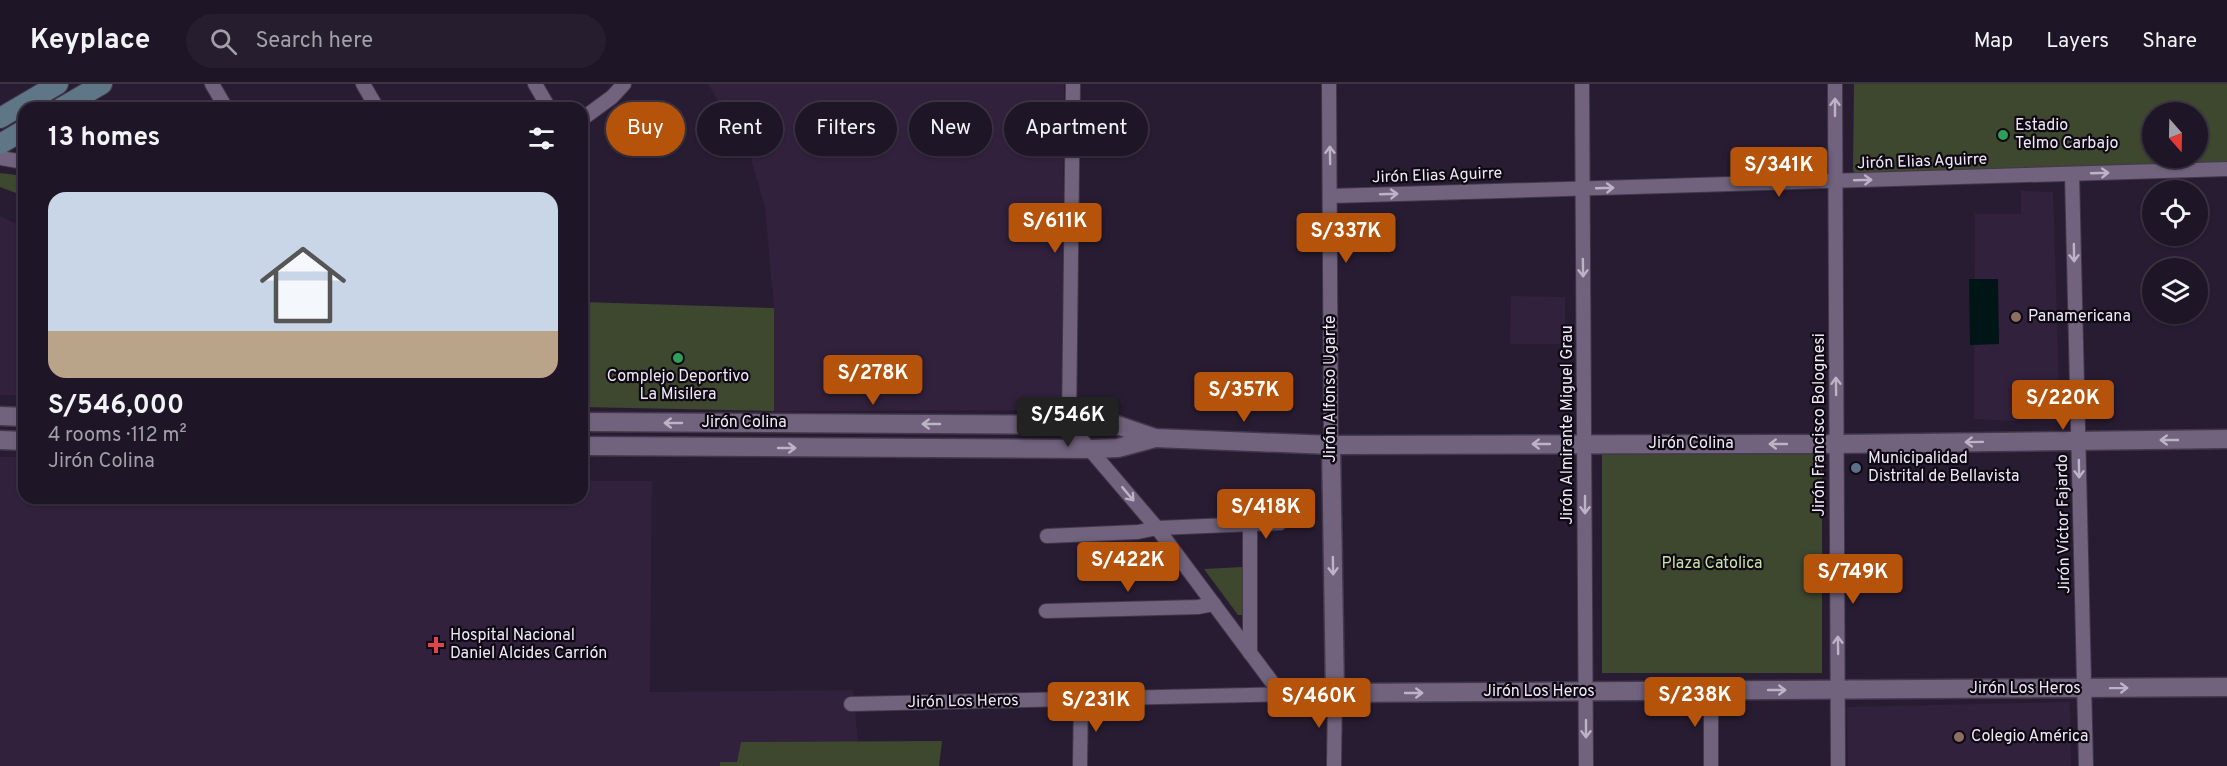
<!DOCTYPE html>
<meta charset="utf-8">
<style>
:root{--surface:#1e1526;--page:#261e2e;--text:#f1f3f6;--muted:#a19fa7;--line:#3c3443;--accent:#b45309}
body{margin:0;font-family:Overpass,sans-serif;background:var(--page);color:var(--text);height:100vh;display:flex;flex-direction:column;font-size:22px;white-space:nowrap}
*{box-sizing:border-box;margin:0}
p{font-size:20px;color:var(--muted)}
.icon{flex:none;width:33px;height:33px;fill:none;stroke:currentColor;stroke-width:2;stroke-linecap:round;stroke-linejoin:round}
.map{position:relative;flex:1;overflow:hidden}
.side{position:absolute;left:18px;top:18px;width:570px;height:402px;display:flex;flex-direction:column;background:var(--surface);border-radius:18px;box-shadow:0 2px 4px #0004,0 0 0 2px var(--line)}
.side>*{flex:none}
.guide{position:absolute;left:606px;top:18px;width:570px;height:54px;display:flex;gap:12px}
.needle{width:39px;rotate:160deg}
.tools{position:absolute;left:2142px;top:18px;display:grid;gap:12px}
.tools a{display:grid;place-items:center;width:66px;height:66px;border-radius:50%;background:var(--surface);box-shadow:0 2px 4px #0004,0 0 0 2px var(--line);font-size:30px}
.price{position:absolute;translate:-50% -51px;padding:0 14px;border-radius:6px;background:var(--accent);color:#fff;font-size:20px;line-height:39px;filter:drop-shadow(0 2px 3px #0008)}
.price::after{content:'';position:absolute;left:50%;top:36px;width:18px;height:14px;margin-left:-9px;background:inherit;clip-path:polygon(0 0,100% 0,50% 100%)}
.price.current{background:#222;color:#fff}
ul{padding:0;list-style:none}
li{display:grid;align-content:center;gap:12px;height:318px;padding:0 30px}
li span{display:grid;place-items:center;height:186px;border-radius:18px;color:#555}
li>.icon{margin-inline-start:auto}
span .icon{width:108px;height:108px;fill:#fffc;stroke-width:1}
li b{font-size:26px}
h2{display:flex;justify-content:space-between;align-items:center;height:72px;padding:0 30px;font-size:26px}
.pill{padding:0 21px;border-radius:27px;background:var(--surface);box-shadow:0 2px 4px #0004,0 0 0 2px var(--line);font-size:21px;line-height:54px}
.pill.current{background:var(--accent);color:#fff}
header{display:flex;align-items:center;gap:36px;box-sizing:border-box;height:84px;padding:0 30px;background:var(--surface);border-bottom:2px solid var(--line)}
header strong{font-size:28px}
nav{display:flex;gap:33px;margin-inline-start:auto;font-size:21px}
.search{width:420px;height:54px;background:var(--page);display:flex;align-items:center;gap:15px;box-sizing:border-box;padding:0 21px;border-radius:33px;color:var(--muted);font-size:22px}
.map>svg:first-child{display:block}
</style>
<header>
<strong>Keyplace</strong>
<div class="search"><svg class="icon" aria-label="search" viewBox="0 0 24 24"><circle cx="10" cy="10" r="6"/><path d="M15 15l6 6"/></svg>Search here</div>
<nav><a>Map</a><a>Layers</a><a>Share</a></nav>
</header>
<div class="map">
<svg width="2227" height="682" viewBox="0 0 2227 682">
<rect width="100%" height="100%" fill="#281c32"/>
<g fill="#31213d">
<path d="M708,0H1064L1062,326L774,327V224L765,123L751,75L734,43Z"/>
<path d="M2021,107L2053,108L2060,339L1974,335L1975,130H2021Z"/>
<path d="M0,132L24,144V311H0Z"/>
<path d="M1511,212L1565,213V260H1510Z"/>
<path d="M0,373H24V414H582V397H652L650,608L853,606L858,658H741L737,678H721L720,682H0Z"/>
<path d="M2070,618L2071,682H1848L1847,623Z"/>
</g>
<g fill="#3e482f" fill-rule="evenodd">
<path d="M1854,0H2227V80L1857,93L1853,86ZM2152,28H2198V74H2152Z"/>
<path d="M0,89L24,92V112L0,103Z"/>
<path d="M582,218L774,224V327L582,323Z"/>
<rect x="1602" y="370" width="220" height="219"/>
<path d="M1243,483L1246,531H1238L1204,485Z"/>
<path d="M942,657L939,682H720V678H737L741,658Z"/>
</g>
<path fill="#001616" d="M1969,195H1998L1999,260L1970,261Z"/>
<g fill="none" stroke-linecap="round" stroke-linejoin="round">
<g stroke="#42384a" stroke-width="16">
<g id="minor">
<path d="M212,0L226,24"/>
<path d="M363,0L377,24"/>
<path d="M535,0L549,24"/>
<path d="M1073,0L1069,341L1157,444L1280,609"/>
<path d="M1329,0L1331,361"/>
<path d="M1582,0L1586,682"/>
<path d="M1835,0L1838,682"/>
<path d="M582,35L612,13L624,0"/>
<path d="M0,74L24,78"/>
<path d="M2072,90L2086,682"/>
<path d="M1331,112L2227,85"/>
<path d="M1047,452L1138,448L1157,444L1280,439"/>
<path d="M1046,527L1198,523L1214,520"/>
<path d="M1250,569V441"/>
<path d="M851,620L1335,609L1334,682"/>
<path d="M1080,682L1081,615"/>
<path d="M1711,682V607"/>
</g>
</g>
<g stroke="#42384a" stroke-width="21">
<g id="tertiary">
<path d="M0,332L24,333"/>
<path d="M582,338L1117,341L1155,354L1331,361L1837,360L2227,355"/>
<path d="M0,356L24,357"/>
<path d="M1331,361L1335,609L2227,603"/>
<path d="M582,362L1091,365L1118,364L1155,354"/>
</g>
</g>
<g stroke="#42384a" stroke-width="22">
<g id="secondary">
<path d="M61,24L102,0"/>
<path d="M0,34L58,0"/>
<path d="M0,60L24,46"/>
</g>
</g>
<use href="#minor" stroke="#71637d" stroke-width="14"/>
<use href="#tertiary" stroke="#71637d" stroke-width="18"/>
<use href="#secondary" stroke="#5e7686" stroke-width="20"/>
</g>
<defs><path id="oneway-shaft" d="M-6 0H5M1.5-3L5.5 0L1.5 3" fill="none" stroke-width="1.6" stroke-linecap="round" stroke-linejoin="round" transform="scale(1.5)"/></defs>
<g stroke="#bdb3c6">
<use href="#oneway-shaft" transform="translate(1835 23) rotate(-90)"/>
<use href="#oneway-shaft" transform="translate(1330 71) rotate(-91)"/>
<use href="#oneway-shaft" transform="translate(2100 89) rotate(-2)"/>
<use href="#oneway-shaft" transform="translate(1863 96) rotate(-2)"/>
<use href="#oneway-shaft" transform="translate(1605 104) rotate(-2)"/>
<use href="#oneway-shaft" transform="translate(1389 110) rotate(-2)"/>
<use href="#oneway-shaft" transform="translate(2074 169) rotate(89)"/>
<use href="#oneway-shaft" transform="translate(1583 184) rotate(89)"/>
<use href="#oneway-shaft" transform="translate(1836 302) rotate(-91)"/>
<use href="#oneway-shaft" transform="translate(673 339) rotate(-180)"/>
<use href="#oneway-shaft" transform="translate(931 340) rotate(-180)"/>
<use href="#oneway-shaft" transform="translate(2169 356) rotate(180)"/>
<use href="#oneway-shaft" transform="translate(1974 358) rotate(179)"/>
<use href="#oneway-shaft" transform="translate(1541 360) rotate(180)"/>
<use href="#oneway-shaft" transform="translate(1778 360) rotate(180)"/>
<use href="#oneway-shaft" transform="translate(787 364)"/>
<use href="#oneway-shaft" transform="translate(2079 385) rotate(89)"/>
<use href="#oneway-shaft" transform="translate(1128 410) rotate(50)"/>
<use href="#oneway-shaft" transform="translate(1585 421) rotate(90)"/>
<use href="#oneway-shaft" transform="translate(1333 482) rotate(89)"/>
<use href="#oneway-shaft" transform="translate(1838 561) rotate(-91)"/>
<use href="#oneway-shaft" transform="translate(2119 604) rotate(-1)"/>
<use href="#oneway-shaft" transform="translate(1777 606)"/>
<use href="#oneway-shaft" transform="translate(1414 609)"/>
<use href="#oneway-shaft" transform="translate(1586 645) rotate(90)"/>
</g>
<g fill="#2e9e5b" stroke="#0e0912" stroke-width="2">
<circle cx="2003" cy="51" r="6"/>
<circle cx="678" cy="274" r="6"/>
</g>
<g fill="#8d6e63" stroke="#0e0912" stroke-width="2">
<circle cx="2016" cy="233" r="6"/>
<circle cx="1959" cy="653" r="6"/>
</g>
<circle fill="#5c6f8a" stroke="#0e0912" stroke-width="2" cx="1856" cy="384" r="6"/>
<path fill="#e0444e" stroke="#0e0912" stroke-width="2" d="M433 552h6v6h6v6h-6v6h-6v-6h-6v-6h6z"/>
<g text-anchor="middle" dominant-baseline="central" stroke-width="4.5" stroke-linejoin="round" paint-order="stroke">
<g font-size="16" fill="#f0e8f7" stroke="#0e0912" text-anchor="start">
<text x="2015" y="42">Estadio<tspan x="2015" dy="18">Telmo Carbajo</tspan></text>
<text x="2028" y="233">Panamericana</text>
<text x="678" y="293" text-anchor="middle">Complejo Deportivo<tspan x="678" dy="18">La Misilera</tspan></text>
<text x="1868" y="375">Municipalidad<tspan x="1868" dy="18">Distrital de Bellavista</tspan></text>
<text x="450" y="552">Hospital Nacional<tspan x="450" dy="18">Daniel Alcides Carrión</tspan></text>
<text x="1971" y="653">Colegio América</text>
</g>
<g font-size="16" fill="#f0e8f7" stroke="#0e0912">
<text transform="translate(1922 78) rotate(-2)">Jirón Elias Aguirre</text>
<text transform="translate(1437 92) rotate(-2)">Jirón Elias Aguirre</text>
<text transform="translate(1331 305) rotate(-90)">Jirón Alfonso Ugarte</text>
<text x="744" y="339">Jirón Colina</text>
<text transform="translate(1568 341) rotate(-90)">Jirón Almirante Miguel Grau</text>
<text transform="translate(1820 341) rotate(-90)">Jirón Francisco Bolognesi</text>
<text x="1691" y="360">Jirón Colina</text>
<text transform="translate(2064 440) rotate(-91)">Jirón Víctor Fajardo</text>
<text x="2025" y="605">Jirón Los Heros</text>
<text x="1539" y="608">Jirón Los Heros</text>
<text transform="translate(963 618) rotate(-1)">Jirón Los Heros</text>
</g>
<g font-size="16" fill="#c9e2a5" stroke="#0e0912">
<text x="1712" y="480">Plaza Catolica</text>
</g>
</g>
</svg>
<div class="tools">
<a><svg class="needle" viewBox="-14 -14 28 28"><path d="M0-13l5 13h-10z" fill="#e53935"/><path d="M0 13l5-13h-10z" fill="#a19fa7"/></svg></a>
<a><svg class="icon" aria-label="locate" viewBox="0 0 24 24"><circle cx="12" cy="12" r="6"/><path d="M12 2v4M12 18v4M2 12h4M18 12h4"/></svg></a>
<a><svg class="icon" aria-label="layers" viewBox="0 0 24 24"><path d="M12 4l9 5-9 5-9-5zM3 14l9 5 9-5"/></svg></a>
</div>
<b class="price" style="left:1779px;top:114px">S/341K</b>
<b class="price" style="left:1055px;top:170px">S/611K</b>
<b class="price" style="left:1346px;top:180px">S/337K</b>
<b class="price" style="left:873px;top:322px">S/278K</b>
<b class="price" style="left:1244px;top:339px">S/357K</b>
<b class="price" style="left:2063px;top:347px">S/220K</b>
<b class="price current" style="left:1068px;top:364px">S/546K</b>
<b class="price" style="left:1266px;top:456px">S/418K</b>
<b class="price" style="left:1128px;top:509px">S/422K</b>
<b class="price" style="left:1853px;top:521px">S/749K</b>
<b class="price" style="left:1695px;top:644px">S/238K</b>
<b class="price" style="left:1319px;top:645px">S/460K</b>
<b class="price" style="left:1096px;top:649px">S/231K</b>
<div class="guide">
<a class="pill current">Buy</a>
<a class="pill">Rent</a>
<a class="pill">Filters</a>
<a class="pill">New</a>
<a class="pill">Apartment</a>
</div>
<section class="side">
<h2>13 homes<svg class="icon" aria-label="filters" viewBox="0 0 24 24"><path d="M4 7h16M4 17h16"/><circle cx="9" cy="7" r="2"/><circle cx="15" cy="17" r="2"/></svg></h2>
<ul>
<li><span style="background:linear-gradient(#c9d6e8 75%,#b9a48a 0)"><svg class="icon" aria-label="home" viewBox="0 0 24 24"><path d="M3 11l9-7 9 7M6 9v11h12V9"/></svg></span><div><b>S/546,000</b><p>4 rooms · 112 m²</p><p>Jirón Colina</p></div></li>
</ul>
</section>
</div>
